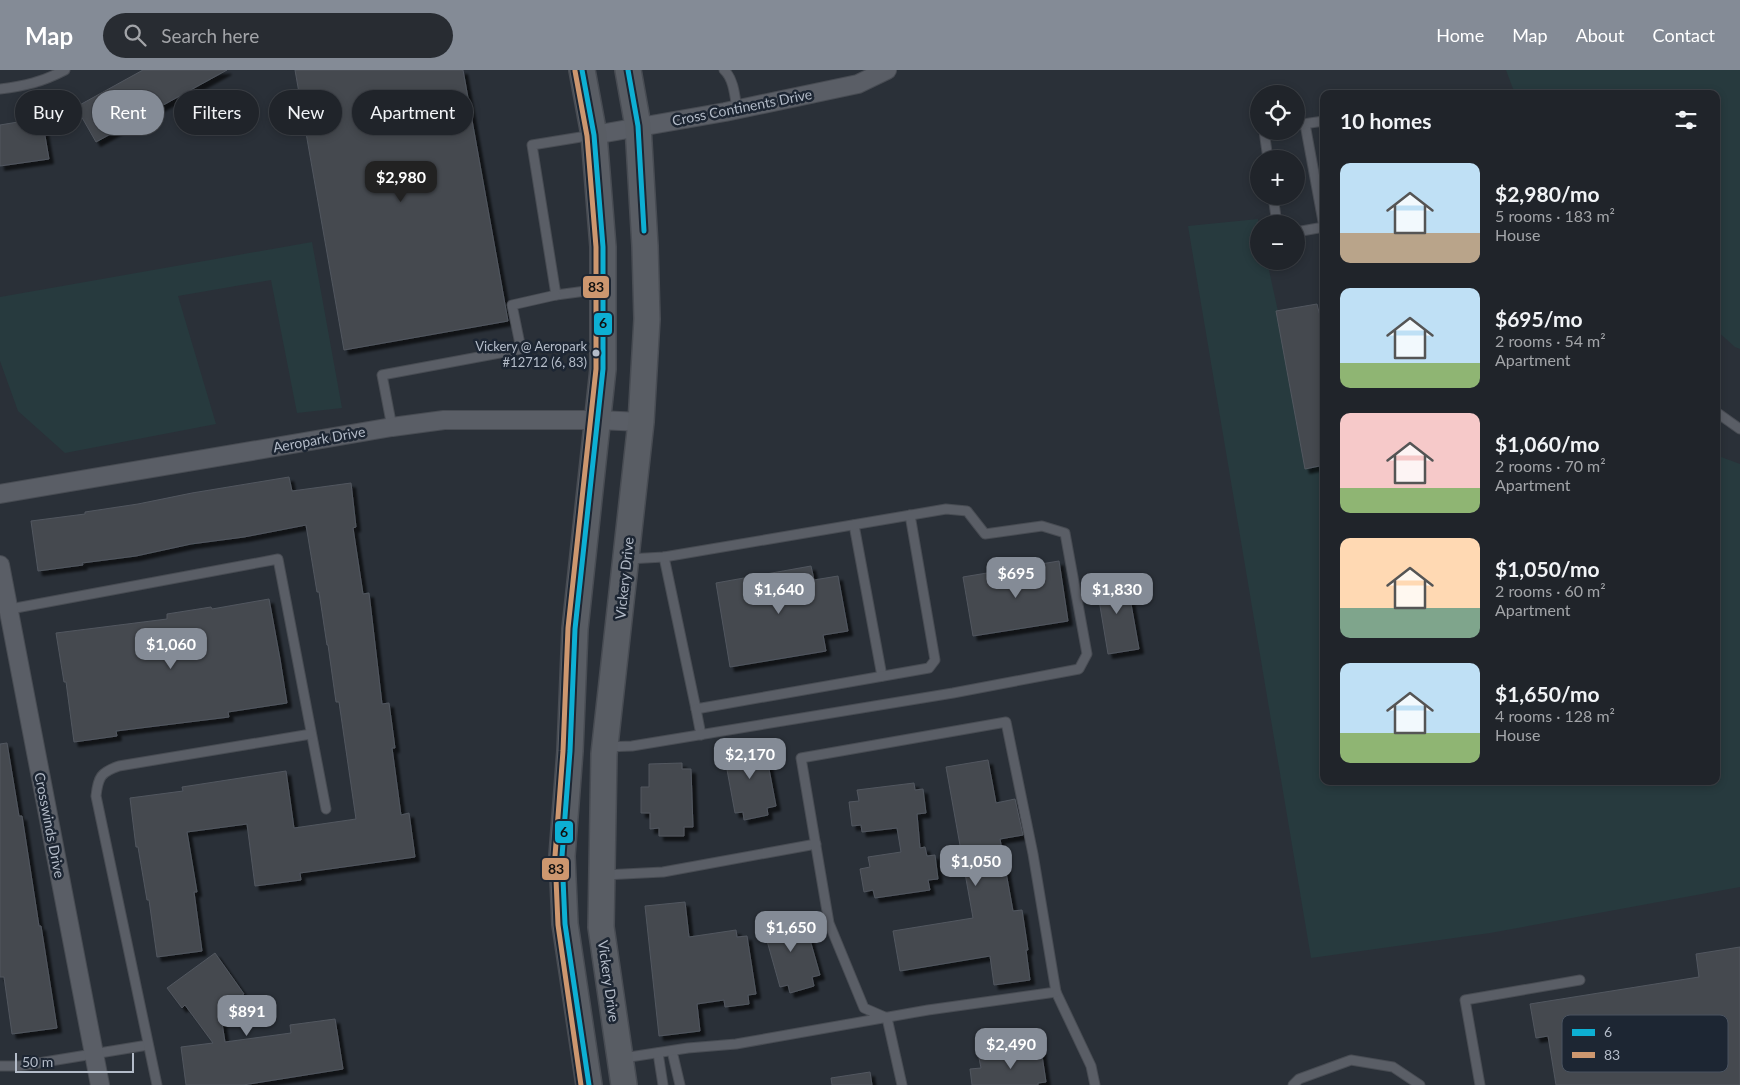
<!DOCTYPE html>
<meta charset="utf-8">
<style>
:root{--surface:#20242a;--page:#282c32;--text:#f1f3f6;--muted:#a2a4a8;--line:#3d4147;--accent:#848b96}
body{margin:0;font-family:Lato,sans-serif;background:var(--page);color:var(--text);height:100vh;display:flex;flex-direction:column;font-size:19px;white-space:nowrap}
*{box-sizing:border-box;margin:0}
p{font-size:16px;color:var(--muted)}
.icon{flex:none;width:28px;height:28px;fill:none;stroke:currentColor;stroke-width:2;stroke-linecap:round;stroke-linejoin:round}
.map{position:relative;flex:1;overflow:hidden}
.drawer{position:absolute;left:1320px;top:20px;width:400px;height:695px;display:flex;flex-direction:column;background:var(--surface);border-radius:10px;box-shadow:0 2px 8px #0003,0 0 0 1px var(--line)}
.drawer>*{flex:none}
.top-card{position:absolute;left:15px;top:20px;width:475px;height:45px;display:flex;gap:10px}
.tools{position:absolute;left:1250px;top:15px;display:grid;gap:10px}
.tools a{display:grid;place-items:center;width:55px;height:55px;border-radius:50%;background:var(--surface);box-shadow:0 2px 8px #0003,0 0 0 1px var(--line);font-size:25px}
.scale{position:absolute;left:15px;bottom:12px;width:119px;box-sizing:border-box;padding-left:5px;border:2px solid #b4bcc9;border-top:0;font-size:14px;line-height:18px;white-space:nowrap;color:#b4bcc9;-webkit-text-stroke:4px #1d2633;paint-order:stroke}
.price{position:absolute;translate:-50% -42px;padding:0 11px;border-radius:10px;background:var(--accent);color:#fff;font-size:16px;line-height:32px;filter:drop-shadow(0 1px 2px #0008)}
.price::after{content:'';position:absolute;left:50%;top:30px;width:15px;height:11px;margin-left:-8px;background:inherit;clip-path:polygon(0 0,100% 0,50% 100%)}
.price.current{background:#222;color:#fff}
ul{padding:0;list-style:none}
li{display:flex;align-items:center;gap:15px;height:125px;padding:0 20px}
li span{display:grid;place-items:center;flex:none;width:140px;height:100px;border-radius:10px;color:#555}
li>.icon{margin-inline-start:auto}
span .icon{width:60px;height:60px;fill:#fffc;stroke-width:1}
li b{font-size:21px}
h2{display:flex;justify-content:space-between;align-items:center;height:60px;padding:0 20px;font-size:21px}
.chip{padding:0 18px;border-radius:22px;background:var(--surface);box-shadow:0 2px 8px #0003,0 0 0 1px var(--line);font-size:18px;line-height:45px}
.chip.current{background:var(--accent);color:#fff}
header{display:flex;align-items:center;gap:30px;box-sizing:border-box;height:70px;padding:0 25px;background:var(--accent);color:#fff}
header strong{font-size:24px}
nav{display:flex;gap:28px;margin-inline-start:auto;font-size:18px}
.search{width:350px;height:45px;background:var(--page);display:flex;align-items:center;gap:12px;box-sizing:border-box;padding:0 18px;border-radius:28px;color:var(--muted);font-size:19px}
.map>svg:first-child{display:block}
</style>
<header>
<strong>Map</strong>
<div class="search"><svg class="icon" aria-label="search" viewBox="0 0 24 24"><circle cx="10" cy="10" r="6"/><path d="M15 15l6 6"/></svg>Search here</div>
<nav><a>Home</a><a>Map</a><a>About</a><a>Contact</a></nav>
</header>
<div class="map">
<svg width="1740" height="1015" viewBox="0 0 1740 1015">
<defs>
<filter id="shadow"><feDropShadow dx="4.5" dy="4.5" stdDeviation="1" flood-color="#0009"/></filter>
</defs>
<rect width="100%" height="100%" fill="#2a3038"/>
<g fill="#273a3e">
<path d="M1506,0H1740V279L1735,277L1716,260V24H1515Z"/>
<path d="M1258,149L1259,191H1267L1308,378L1324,376V711H1716V383L1721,387L1740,394V817L1490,863L1311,888L1188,156Z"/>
<path d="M312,172L342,338L297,343L271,210L178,226L216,354L65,383L18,341L0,291V227Z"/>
</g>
<g fill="#444950" stroke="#52575f" filter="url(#shadow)">
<path d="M143,0H227L96,72L76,37Z"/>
<path d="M295,0H463L508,251L344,280Z"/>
<path d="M41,43L49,89L0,96V55L24,51V46Z"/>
<path d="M1317,234L1320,246H1324V395L1305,399L1276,241Z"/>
<path d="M289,407L292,421L351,413L356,457L353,458L363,524L369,523L382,634L389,633L395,678H392L401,745L409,743L415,787L300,803L301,810L255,816L247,754L187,762L197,822H194L202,881L157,887L149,830H147L138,777H136L130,728L183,721L182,717L286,701L294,758L356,749L339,632H336L328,575H327L319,522H317L306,455L244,467L191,474L136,486L82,493L83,495L38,501L31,451L85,444V442L138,434L192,423Z"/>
<path d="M1059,491L1068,551L973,566L963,507Z"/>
<path d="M811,496L814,510L838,506L848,561L823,565L826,581L730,597L716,513Z"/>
<path d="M1126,506L1139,579L1108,584L1096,512Z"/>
<path d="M269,529L280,589L287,633L228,642L229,647L116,661L117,666L74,672L66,612H64L56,563L167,549V544L211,537L212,539Z"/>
<path d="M756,672L757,680L765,678L776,736L767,738L768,745L744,750L743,742L735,743L723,678Z"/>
<path d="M7,673L19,746H22L39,856H41L57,958L12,964L4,907H0V674Z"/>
<path d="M988,690L996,733L1015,729L1023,765L1000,769L1013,841L1022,840L1028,880H1026L1030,910L994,915L990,886L900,901L893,861L973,848L946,697Z"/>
<path d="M682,693V699H691L693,757H684V766H659V758L650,759V743H641V717H649V694Z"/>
<path d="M914,713L915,720L923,719L926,743L917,744L920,778L925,777L927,786L935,785L938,809L928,810L930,820L875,828L873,820L864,822L860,799L870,797L868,787L901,782L897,758L862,762L861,755L852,756L849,732L859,731L857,720Z"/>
<path d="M685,832L689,867L736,860L737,867L747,866L756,924L748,925L749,934L725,937L724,930L697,934L700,961L659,966L645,836Z"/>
<path d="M792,844L794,852L804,849L820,905L812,907L814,916L790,923L788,915L780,917L762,853Z"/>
<path d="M1740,877V1015H1556L1548,966L1536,968L1530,934L1699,907L1696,884Z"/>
<path d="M215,883L244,924L236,929L243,938L222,953L225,972L291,963L290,955L335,949L343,999L243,1015H186L181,977L213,973L185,935L182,938L167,918Z"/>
<path d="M1041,979L1046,1012L1038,1013V1015H972L970,999L981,998L979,988Z"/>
<path d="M870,1002L872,1015H832L831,1008Z"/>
</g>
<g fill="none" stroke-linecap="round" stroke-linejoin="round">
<g stroke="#484c53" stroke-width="11">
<g id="service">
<path d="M724,0C734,9 735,27 737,40"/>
<path d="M0,19C25,16 42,12 65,0"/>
<path d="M1305,54L1324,157"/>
<path d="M1296,55L1324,51"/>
<path d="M1264,61L1268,89"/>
<path d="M593,65L532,75L556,225L601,219"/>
<path d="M1273,126L1277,154"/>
<path d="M1296,162L1324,157"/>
<path d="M1716,342L1740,359"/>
<path d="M392,357L382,305L521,279L512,235L556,225"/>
<path d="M854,455L882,606"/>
<path d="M664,487L696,639L929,598L935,590L910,445"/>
<path d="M5,540L278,489L326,739"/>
<path d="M696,639L701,665"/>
<path d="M605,677L632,676L953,623L1079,599L1087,584L1065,463L1042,456L985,464L967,441L946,439L664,487L628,489"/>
<path d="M604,805L663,802L816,774"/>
<path d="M1056,922L1091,996L1095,1015"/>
<path d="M672,981L680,1015"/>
<path d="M658,983L663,1015"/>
<path d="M623,988L688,978L736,974L928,940L1056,922L1033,784L1006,652L801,688L829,853L864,938L887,948L902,1015"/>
<path d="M0,996H20L148,975"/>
<path d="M157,1015L96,726C98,707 101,702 119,696L311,664"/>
<path d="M1293,1015L1299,1009L1351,990L1393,997L1420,1015"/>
<path d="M1480,1015L1465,930L1580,910"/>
</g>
</g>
<g stroke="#484c53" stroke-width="20">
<g id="minor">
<path d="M594,65L725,42L858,14L887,0"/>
<path d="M0,424L392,357L444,350H599L641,352"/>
<path d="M0,495L100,1015"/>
</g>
</g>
<g stroke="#484c53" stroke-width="28">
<g id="secondary">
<path d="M582,0L594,65L603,177V299L575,559L570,681L562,786L565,854L589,1015"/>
<path d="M624,1015L601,857L604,684L641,352L647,249L645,176L638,56L628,0"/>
</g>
</g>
<use href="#service" stroke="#5a5e66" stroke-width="9"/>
<use href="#minor" stroke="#5a5e66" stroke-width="18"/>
<use href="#secondary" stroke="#595d64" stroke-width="25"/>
<g stroke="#1d2633" stroke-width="9">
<g id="bus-1">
<path d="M582,0L594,65L603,177V299L575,559L570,681L562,786L565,854L589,1015"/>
<path d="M628,0L638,56L644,161"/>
</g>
</g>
<g stroke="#1d2633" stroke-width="9">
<path id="bus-2" d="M575,1L587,66L596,177V299L568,558L563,681L555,786L558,855L581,1015"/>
</g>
<use href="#bus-1" stroke="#0dafd3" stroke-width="5"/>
<use href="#bus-2" stroke="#cd976f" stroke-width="5"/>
</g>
<circle fill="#b4bcc9" stroke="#1d2633" stroke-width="2" cx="596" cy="283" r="4.5"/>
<g text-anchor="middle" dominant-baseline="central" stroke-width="5" stroke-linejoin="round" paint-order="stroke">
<g font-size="13" fill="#b4bcc9" stroke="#1d2633" text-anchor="end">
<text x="587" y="276">Vickery @ Aeropark<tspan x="587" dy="16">#12712 (6, 83)</tspan></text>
</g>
<g font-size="14" fill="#b4bcc9" stroke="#1d2633">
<text transform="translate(742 37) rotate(-11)">Cross Continents Drive</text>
<text transform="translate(319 369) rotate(-10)">Aeropark Drive</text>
<text transform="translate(624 508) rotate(-84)">Vickery Drive</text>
<text transform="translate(50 755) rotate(79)">Crosswinds Drive</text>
<text transform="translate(609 911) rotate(82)">Vickery Drive</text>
</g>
</g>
<rect x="1562" y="945" width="166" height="57" rx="8" fill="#1d2633" stroke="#4a5360" stroke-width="1"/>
<rect x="1572" y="959" width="23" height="7" fill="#0dafd3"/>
<rect x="1572" y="982" width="23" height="6" fill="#cd976f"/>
<g font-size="14" fill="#b4bcc9">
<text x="1604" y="967">6</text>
<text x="1604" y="990">83</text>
</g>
<g stroke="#1d2633" stroke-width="2">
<rect x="582" y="205" width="28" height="24" rx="5" fill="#cd976f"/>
<rect x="593" y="242" width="20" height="24" rx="5" fill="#0dafd3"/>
<rect x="554" y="750" width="20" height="24" rx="5" fill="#0dafd3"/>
<rect x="541" y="787" width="29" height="24" rx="5" fill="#cd976f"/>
</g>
<g font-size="14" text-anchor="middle" font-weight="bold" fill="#111">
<text x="596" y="222">83</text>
<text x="603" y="258">6</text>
<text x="564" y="767">6</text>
<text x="556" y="804">83</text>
</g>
</svg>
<div class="tools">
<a><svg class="icon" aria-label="locate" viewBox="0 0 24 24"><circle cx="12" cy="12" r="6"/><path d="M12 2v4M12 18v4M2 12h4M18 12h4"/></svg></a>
<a>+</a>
<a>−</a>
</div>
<div class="scale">50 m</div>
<b class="price current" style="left:401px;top:133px">$2,980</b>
<b class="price" style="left:1016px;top:529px">$695</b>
<b class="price" style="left:779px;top:545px">$1,640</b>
<b class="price" style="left:1117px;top:545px">$1,830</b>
<b class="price" style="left:171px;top:600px">$1,060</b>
<b class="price" style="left:750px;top:710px">$2,170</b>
<b class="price" style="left:976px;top:817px">$1,050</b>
<b class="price" style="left:791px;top:883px">$1,650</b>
<b class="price" style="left:247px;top:967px">$891</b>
<b class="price" style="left:1011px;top:1000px">$2,490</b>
<div class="top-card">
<a class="chip">Buy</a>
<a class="chip current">Rent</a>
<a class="chip">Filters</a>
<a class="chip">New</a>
<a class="chip">Apartment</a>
</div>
<section class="drawer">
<h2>10 homes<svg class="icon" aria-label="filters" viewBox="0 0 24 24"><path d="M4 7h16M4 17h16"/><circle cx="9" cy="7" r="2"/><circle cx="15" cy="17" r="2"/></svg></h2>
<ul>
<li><span style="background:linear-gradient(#bfe0f5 70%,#b9a48a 0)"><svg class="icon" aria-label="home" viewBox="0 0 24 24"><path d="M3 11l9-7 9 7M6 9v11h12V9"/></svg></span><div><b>$2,980/mo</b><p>5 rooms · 183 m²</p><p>House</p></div></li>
<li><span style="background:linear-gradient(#bfe0f5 75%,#8fb573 0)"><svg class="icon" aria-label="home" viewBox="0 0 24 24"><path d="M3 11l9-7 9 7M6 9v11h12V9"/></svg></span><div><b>$695/mo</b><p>2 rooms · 54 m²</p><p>Apartment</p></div></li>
<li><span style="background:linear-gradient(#f6c9c9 75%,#8fb573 0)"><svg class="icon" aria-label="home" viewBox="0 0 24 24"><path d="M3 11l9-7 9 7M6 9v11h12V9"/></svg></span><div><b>$1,060/mo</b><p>2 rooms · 70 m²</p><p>Apartment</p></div></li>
<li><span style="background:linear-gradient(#ffd9b3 70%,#7fa58c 0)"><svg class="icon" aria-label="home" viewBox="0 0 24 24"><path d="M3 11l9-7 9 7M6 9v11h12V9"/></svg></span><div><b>$1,050/mo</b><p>2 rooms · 60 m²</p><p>Apartment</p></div></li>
<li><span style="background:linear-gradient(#bfe0f5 70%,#8fb573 0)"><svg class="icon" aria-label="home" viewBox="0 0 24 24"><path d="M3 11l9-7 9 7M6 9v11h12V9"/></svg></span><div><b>$1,650/mo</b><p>4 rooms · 128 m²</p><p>House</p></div></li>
</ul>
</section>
</div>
